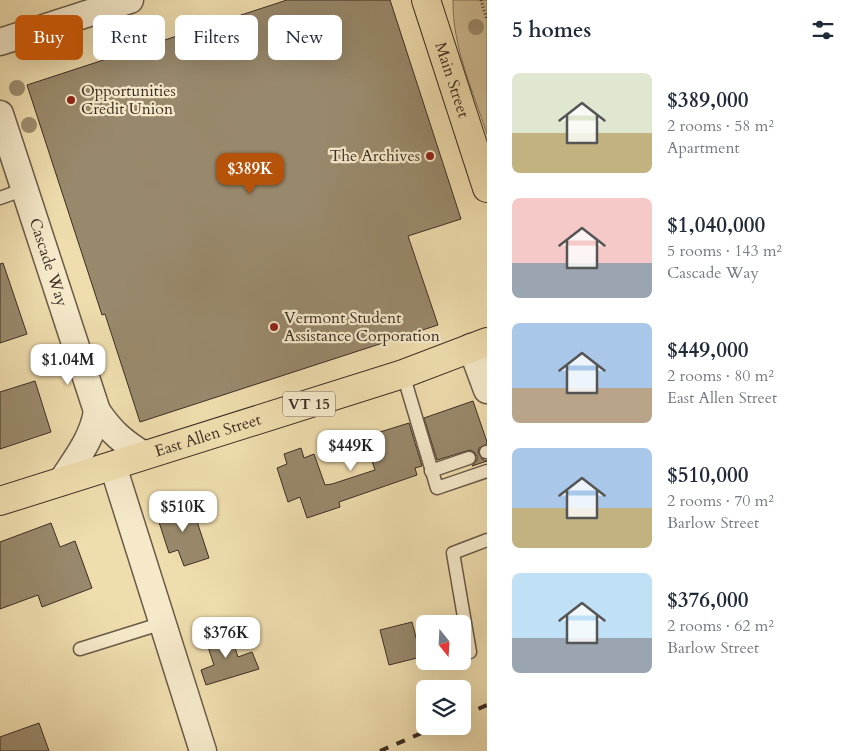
<!DOCTYPE html>
<meta charset="utf-8">
<style>
:root{--surface:#fff;--page:#f2f2f3;--text:#1f2937;--muted:#747a83;--accent:#b45309}
body{margin:0;font-family:Cardo,serif;background:var(--page);color:var(--text);height:100vh;display:flex;flex-direction:column;font-size:19px;white-space:nowrap}
*{box-sizing:border-box;margin:0}
p{font-size:16px;color:var(--muted)}
.icon{flex:none;width:28px;height:28px;fill:none;stroke:currentColor;stroke-width:2;stroke-linecap:round;stroke-linejoin:round}
.map{position:relative;flex:1;overflow:hidden}
.panel{display:flex;flex-direction:column;background:var(--surface);width:375px}
.panel>*{flex:none}
.top-card{position:absolute;left:15px;top:15px;width:396px;height:45px;display:flex;gap:10px}
.needle{width:32px;rotate:162deg}
.controls{position:absolute;left:416px;top:615px;display:grid;gap:10px}
.controls a{display:grid;place-items:center;width:55px;height:55px;border-radius:8px;background:var(--surface);box-shadow:0 5px 20px #0002;font-size:25px}
.price{position:absolute;translate:-50% -42px;padding:0 11px;border-radius:10px;background:#fff;color:#222;font-size:16px;line-height:32px;filter:drop-shadow(0 1px 2px #0008)}
.price::after{content:'';position:absolute;left:50%;top:30px;width:15px;height:11px;margin-left:-8px;background:inherit;clip-path:polygon(0 0,100% 0,50% 100%)}
.price.current{background:var(--accent);color:#fff}
ul{padding:0;list-style:none}
li{display:flex;align-items:center;gap:15px;height:125px;padding:0 25px}
li span{display:grid;place-items:center;flex:none;width:140px;height:100px;border-radius:8px;color:#555}
li>.icon{margin-inline-start:auto}
span .icon{width:60px;height:60px;fill:#fffc;stroke-width:1}
li b{font-size:21px}
h2{display:flex;justify-content:space-between;align-items:center;height:60px;padding:0 25px;font-size:21px}
.pill{padding:0 18px;border-radius:8px;background:var(--surface);box-shadow:0 5px 20px #0002;font-size:18px;line-height:45px}
.pill.current{background:var(--accent);color:#fff}
main{display:flex;flex:1;min-height:0}
.map>svg:first-child{display:block}
</style>
<main>
<div class="map">
<svg width="487" height="751" viewBox="0 0 487 751">
<rect width="100%" height="100%" fill="#efddae"/>
<filter id="stains"><feTurbulence type="fractalNoise" baseFrequency=".004" numOctaves="4"/><feColorMatrix values="0 0 0 0 .2 0 0 0 0 .09 0 0 0 0 .02 0 0 0 .5 -.17"/></filter>
<radialGradient id="worn" r=".72"><stop offset=".6" stop-color="#630" stop-opacity="0"/><stop offset="1" stop-color="#630" stop-opacity=".3"/></radialGradient>
<path fill="#d1bf97" stroke="#86765e" d="M453,0H487V134C473,91 452,46 453,0Z"/>
<g fill="#99896c" stroke="#3c2e25">
<path d="M287,0H390L461,219L408,236L438,325L140,422L105,314L102,315L27,85Z"/>
<path d="M3,263L27,334L0,343V264Z"/>
<path d="M35,381L51,432L0,449V392Z"/>
<path d="M473,401L487,442V444L479,448L478,452L482,459L487,461L472,466L477,460V456L474,452L470,450L437,460L424,418Z"/>
<path d="M409,423L422,466L415,468L417,475L339,502L340,507L307,518L300,497L288,502L277,468L287,464L284,454L301,448L304,458L314,454L325,485L332,484L375,470L364,437Z"/>
<path d="M190,500L209,558L184,566L178,550L169,553L158,519L166,516L164,508Z"/>
<path d="M51,523L60,547L75,541L92,588L42,607L38,595L0,609V542Z"/>
<path d="M412,622L421,657L389,665L380,630Z"/>
<path d="M229,629L238,657L252,652L259,669L206,685L201,670L214,665L205,638Z"/>
<path d="M39,723L49,751H0V737Z"/>
</g>
<g fill="none" stroke-linecap="round" stroke-linejoin="round">
<g stroke="#695a47" stroke-width="15">
<g id="lane">
<path d="M0,198L25,189"/>
<path d="M403,374L437,488L487,471"/>
<path d="M486,452H487"/>
<path d="M431,471L469,458"/>
<path d="M80,649L163,623"/>
<path d="M470,652L453,553L487,540"/>
</g>
</g>
<g stroke="#695a47" stroke-width="29">
<g id="street">
<path d="M0,42L130,0"/>
<path id="s1" d="M0,114L97,411C111,432 123,442 144,455"/>
<path d="M471,347L487,390"/>
<path d="M113,466L203,751"/>
<path d="M61,482C76,459 93,438 97,411"/>
</g>
</g>
<g stroke="#3c2e25" stroke-width="30">
<g id="primary">
<path id="s2" d="M426,0L487,188"/>
<path id="s3" d="M0,501L403,374L487,342"/>
</g>
</g>
<path stroke="#3c2e25" stroke-width="3" stroke-dasharray="1 2.5" stroke-linecap="butt" d="M481,0L487,20"/>
<use href="#lane" stroke="#f5e9ca" stroke-width="12"/>
<use href="#street" stroke="#f5e9ca" stroke-width="26"/>
<use href="#primary" stroke="#efddae" stroke-width="28"/>
<g stroke="#3c2e25" stroke-width="4" stroke-dasharray="9 9" stroke-linecap="butt">
<path d="M462,716L487,705"/>
<path d="M380,751L438,726"/>
</g>
</g>
<g fill="#9d8d6f">
<circle cx="476" cy="27" r="8"/>
<circle cx="17" cy="88" r="8"/>
<circle cx="29" cy="125" r="8"/>
</g>
<g fill="#8f2418" stroke="#f5e9ca" stroke-width="2">
<circle cx="71" cy="100" r="5"/>
<circle cx="430" cy="156" r="5"/>
<circle cx="274" cy="327" r="5"/>
</g>
<g text-anchor="middle" dominant-baseline="central" stroke-width="4.5" stroke-linejoin="round" paint-order="stroke">
<rect fill="#f5e9ca" stroke="#746656" stroke-width="1" x="283" y="391.5" width="52" height="25" rx="4"/>
<g font-size="15" font-weight="bold" fill="#3c2e25">
<text x="309" y="404">VT 15</text>
</g>
<g font-size="16" fill="#3c2e25" stroke="#f5e9ca">
<text stroke="none"><textPath href="#s2" startOffset="84">Main Street</textPath></text>
<text stroke="none"><textPath href="#s1" startOffset="156">Cascade Way</textPath></text>
<text stroke="none"><textPath href="#s3" startOffset="218">East Allen Street</textPath></text>
</g>
<g font-size="16" fill="#3c2e25" stroke="#f5e9ca" text-anchor="start">
<text x="81" y="91">Opportunities<tspan x="81" dy="18">Credit Union</tspan></text>
<text x="420" y="156" text-anchor="end">The Archives</text>
<text x="284" y="318">Vermont Student<tspan x="284" dy="18">Assistance Corporation</tspan></text>
</g>
</g>
<rect width="100%" height="100%" filter="url(#stains)"/>
<rect width="100%" height="100%" fill="url(#worn)"/>
</svg>
<div class="controls">
<a><svg class="needle" viewBox="-14 -14 28 28"><path d="M0-13l5 13h-10z" fill="#e53935"/><path d="M0 13l5-13h-10z" fill="#747a83"/></svg></a>
<a><svg class="icon" aria-label="layers" viewBox="0 0 24 24"><path d="M12 4l9 5-9 5-9-5zM3 14l9 5 9-5"/></svg></a>
</div>
<b class="price current" style="left:250px;top:195px">$389K</b>
<b class="price" style="left:68px;top:386px">$1.04M</b>
<b class="price" style="left:351px;top:472px">$449K</b>
<b class="price" style="left:183px;top:533px">$510K</b>
<b class="price" style="left:226px;top:659px">$376K</b>
<div class="top-card">
<a class="pill current">Buy</a>
<a class="pill">Rent</a>
<a class="pill">Filters</a>
<a class="pill">New</a>
</div>
</div>
<section class="panel">
<h2>5 homes<svg class="icon" aria-label="filters" viewBox="0 0 24 24"><path d="M4 7h16M4 17h16"/><circle cx="9" cy="7" r="2"/><circle cx="15" cy="17" r="2"/></svg></h2>
<ul>
<li><span style="background:linear-gradient(#dfe7d0 60%,#c2b280 0)"><svg class="icon" aria-label="home" viewBox="0 0 24 24"><path d="M3 11l9-7 9 7M6 9v11h12V9"/></svg></span><div><b>$389,000</b><p>2 rooms · 58 m²</p><p>Apartment</p></div></li>
<li><span style="background:linear-gradient(#f6c9c9 65%,#9aa5b1 0)"><svg class="icon" aria-label="home" viewBox="0 0 24 24"><path d="M3 11l9-7 9 7M6 9v11h12V9"/></svg></span><div><b>$1,040,000</b><p>5 rooms · 143 m²</p><p>Cascade Way</p></div></li>
<li><span style="background:linear-gradient(#a9c7e8 65%,#b9a48a 0)"><svg class="icon" aria-label="home" viewBox="0 0 24 24"><path d="M3 11l9-7 9 7M6 9v11h12V9"/></svg></span><div><b>$449,000</b><p>2 rooms · 80 m²</p><p>East Allen Street</p></div></li>
<li><span style="background:linear-gradient(#a9c7e8 60%,#c2b280 0)"><svg class="icon" aria-label="home" viewBox="0 0 24 24"><path d="M3 11l9-7 9 7M6 9v11h12V9"/></svg></span><div><b>$510,000</b><p>2 rooms · 70 m²</p><p>Barlow Street</p></div></li>
<li><span style="background:linear-gradient(#bfe0f5 65%,#9aa5b1 0)"><svg class="icon" aria-label="home" viewBox="0 0 24 24"><path d="M3 11l9-7 9 7M6 9v11h12V9"/></svg></span><div><b>$376,000</b><p>2 rooms · 62 m²</p><p>Barlow Street</p></div></li>
</ul>
</section>
</main>
